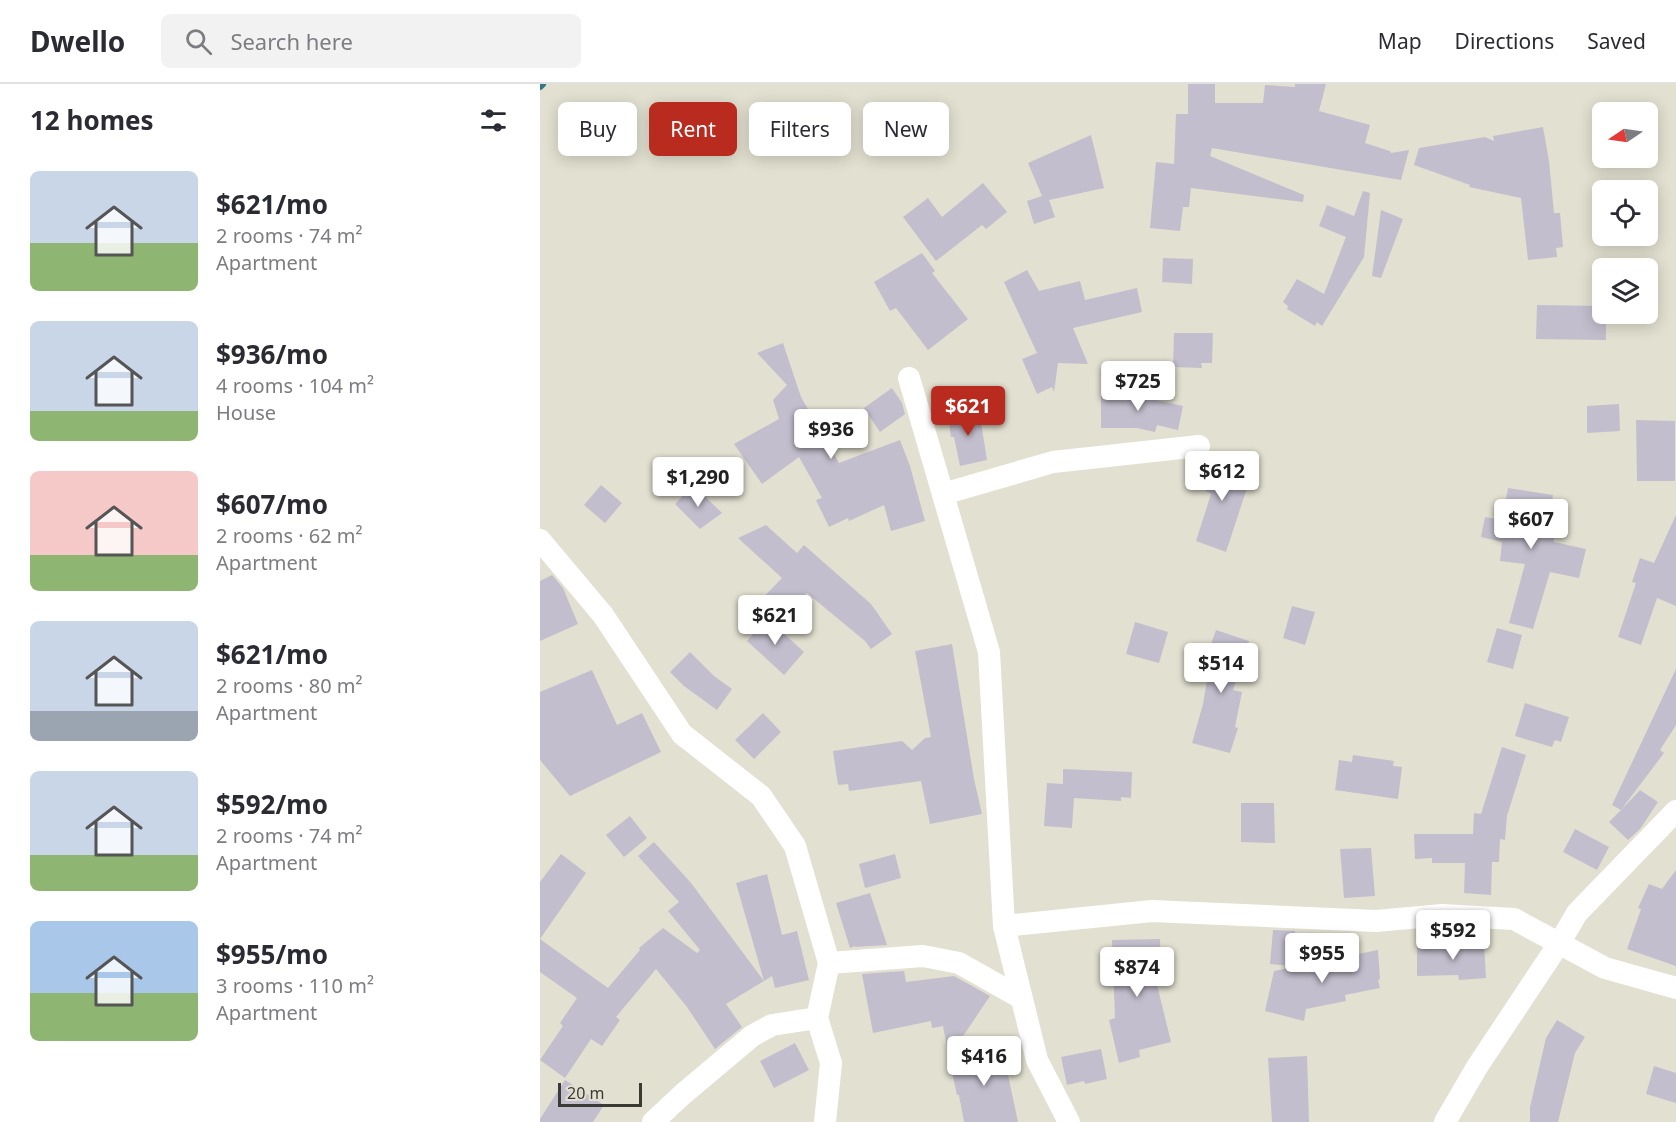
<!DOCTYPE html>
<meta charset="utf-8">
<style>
:root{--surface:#fff;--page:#f2f2f3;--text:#2b2b33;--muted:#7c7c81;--line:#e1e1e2;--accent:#b92b1e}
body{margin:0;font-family:"Noto Sans",sans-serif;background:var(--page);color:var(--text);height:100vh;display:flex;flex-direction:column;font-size:22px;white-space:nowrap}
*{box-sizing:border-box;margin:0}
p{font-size:20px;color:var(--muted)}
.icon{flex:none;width:33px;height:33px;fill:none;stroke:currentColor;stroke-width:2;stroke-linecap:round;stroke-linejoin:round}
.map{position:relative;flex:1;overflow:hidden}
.drawer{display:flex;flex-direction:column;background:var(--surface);width:540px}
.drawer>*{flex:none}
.top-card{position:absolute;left:18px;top:18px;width:570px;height:54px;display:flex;gap:12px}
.needle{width:39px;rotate:257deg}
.fabs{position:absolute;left:1052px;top:18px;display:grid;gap:12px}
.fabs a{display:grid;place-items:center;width:66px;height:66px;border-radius:9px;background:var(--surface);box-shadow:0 3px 15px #0003;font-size:30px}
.scale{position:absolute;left:18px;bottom:15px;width:84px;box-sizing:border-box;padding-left:6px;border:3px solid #3b3a34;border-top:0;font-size:16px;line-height:21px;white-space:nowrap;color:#3b3a34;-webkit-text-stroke:4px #e2e0d0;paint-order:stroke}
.price{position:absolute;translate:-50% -51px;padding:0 14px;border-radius:6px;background:#fff;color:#222;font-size:20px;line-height:39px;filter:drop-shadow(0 2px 3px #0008)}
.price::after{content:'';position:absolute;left:50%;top:36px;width:18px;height:14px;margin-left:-9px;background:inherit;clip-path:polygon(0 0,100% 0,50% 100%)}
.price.current{background:var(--accent);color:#fff}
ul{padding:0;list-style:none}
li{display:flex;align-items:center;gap:18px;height:150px;padding:0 30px}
li span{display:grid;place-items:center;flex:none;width:168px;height:120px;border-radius:9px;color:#555}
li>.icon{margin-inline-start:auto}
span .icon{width:72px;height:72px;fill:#fffc;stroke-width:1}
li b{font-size:26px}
h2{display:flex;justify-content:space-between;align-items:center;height:72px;padding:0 30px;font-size:26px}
.pill{padding:0 21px;border-radius:9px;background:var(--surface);box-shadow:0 3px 15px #0003;font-size:21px;line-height:54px}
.pill.current{background:var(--accent);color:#fff}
header{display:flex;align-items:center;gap:36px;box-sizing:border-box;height:84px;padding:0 30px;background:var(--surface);border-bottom:2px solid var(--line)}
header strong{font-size:28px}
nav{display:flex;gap:33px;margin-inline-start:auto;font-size:21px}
.search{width:420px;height:54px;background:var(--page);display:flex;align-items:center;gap:15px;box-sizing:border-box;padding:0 21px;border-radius:9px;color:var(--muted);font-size:22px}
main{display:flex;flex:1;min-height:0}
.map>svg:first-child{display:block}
</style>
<header>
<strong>Dwello</strong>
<div class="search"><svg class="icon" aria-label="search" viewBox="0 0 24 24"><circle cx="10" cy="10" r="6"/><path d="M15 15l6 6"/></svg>Search here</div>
<nav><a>Map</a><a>Directions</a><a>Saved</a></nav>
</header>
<main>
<section class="drawer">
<h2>12 homes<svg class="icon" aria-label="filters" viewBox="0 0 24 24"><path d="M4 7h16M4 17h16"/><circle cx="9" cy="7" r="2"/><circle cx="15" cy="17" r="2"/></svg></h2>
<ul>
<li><span style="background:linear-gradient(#c9d6e8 60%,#8fb573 0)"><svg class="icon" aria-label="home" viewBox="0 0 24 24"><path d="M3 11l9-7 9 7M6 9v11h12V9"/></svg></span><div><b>$621/mo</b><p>2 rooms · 74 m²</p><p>Apartment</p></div></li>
<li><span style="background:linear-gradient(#c9d6e8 75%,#8fb573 0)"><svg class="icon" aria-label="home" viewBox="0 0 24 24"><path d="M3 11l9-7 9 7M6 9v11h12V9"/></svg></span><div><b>$936/mo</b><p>4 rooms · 104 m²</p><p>House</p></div></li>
<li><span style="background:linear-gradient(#f6c9c9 70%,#8fb573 0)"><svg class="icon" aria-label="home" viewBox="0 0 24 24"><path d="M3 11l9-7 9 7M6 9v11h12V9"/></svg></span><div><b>$607/mo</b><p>2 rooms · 62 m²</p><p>Apartment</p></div></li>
<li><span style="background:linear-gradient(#c9d6e8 75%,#9aa5b1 0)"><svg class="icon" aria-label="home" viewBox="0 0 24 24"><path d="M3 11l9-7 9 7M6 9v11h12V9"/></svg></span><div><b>$621/mo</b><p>2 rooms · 80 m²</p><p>Apartment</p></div></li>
<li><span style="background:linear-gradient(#c9d6e8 70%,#8fb573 0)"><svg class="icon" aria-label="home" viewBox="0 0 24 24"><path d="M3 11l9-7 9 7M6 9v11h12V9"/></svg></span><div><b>$592/mo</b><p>2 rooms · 74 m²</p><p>Apartment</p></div></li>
<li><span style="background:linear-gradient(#a9c7e8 60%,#8fb573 0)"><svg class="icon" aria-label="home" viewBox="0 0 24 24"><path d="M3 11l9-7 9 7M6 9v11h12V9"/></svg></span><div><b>$955/mo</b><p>3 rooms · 110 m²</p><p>Apartment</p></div></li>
</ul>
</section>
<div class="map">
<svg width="1136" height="1038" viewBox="0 0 1136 1038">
<rect width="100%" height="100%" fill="#e2e0d0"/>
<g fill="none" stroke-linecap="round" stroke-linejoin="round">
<path stroke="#357489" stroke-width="8" d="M0,2L2,0"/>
</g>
<g fill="#c3becd">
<path d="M648,0H675V19H723L725,1L755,3V0H786L779,27L830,41L825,59L850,67L851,69L869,66L861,96L672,64L670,72L764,111L763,118L651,104L649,123H643L640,147L610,144L616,78L634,80L636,30H648Z"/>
<path d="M1003,43L1009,77L1014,129H1020L1023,163L1016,164L1017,173L988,176L981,114L929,103L930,101L874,81L879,64L945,53L954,57L953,52Z"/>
<path d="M551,51L564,104L509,116L515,133L494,140L487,117L502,112L488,79Z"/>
<path d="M443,99L467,128L446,145L442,141L396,177L363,133L388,114L402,133Z"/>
<path d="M823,107L830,109L824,173L782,242L777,238L775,242L747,225L748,222L743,218L757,195L784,210L806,153L779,142L787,121L814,132Z"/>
<path d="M841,126L863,135L841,194L832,192Z"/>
<path d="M382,169L395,187L392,189L428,235L388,266L356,224L350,227L334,198Z"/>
<path d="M623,174L653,175L652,200L622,198Z"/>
<path d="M487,186L499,207L540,197L545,216L597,204L602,228L533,244L548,280L518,279L514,308L512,303L497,310L482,275L497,269L464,198Z"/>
<path d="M997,221L1062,222V230H1066V256L996,255Z"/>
<path d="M634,249H673L672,279H661L662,284L633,283Z"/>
<path d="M243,259L261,313L299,379L360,356L370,382L385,437L351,447L344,421L309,437L308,434L289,443L276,416L282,414L259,373L222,400L194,360L239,335L233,316L247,301L217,269Z"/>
<path d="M352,304L362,319L365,330L340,348L324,324Z"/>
<path d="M561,307L579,308L643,322L638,346L617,341L615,348L597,344H561Z"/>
<path d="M1079,320L1080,347L1047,349V322Z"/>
<path d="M439,326L447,376L420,382L414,353H411L408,331Z"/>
<path d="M1096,336L1135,337V397H1097Z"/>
<path d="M676,370L714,393L706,407L686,468L656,457L671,410L657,401Z"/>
<path d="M61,401L82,419L65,439L44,421Z"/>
<path d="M153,401L182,429L160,445L135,420Z"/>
<path d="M968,404L1013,411L1008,448L1014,449V458L1046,465L1039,494L1010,488L993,545L969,539L985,480L960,477L962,458L941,453L945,433L962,436Z"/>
<path d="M1136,431V522L1117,514L1101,561L1078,553L1096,499L1092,498L1100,474L1114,479Z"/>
<path d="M226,441L257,469L264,461L331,520L352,550L331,565L325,557L267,509L239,539L218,519L242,494L198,454Z"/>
<path d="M12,491L23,504L38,540L0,557V497Z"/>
<path d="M752,522L775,528L765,561L743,554Z"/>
<path d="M227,534L264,568L244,591L207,557Z"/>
<path d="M595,538L628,548L619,579L586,570Z"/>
<path d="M957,544L982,551L973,585L947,578Z"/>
<path d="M676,546L709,557L693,606L702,608L695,643L698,644L690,669L652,659L663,620L671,574L667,572Z"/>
<path d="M412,560L434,695L442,730L390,740L381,697L309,707L308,700L298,701L293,667L362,657L372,666L385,654L391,653L375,567Z"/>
<path d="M150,568L174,592L192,605L177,626L144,602L130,588Z"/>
<path d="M1136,585V641L1120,666L1124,669L1081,726L1100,706L1118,718L1100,745L1088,756L1069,738L1081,726L1072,721Z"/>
<path d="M52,586L77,641L102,629L121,668L30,712L0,676V608Z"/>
<path d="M985,619L1029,633L1021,658L1015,656L1012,663L975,652Z"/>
<path d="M223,629L241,648L214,675L195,656Z"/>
<path d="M962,663L986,671L967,732L965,756L960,755L959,778H952L951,811L924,809L925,779H892V774L875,775L874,750H933L934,729L941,730Z"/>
<path d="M813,671L854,677L853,682L862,683L858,715L795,706L799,676L812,678Z"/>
<path d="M523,685L592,688L591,714L581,713V717L534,714L532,744L504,742L507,699L523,700Z"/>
<path d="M701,719H734L735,759L701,758Z"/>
<path d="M90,732L107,754L84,773L66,751Z"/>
<path d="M1035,745L1069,763L1057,786L1023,768Z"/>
<path d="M114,758L151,799L224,897L186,920L202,943L175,965L147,923L116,885L76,933L80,936L62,962L51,955L25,994L0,976L23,942L20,939L37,914L0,888V855L68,904L100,866L99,864L123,844L157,869L160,866L128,827L139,818L98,772Z"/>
<path d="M831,764L835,812L804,814L800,765Z"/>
<path d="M21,770L46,789L0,855V798Z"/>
<path d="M355,770L361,794L325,804L319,780Z"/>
<path d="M1136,786V882L1087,865L1101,825L1098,824L1109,800L1122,805Z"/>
<path d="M227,790L242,851L257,847L269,896L235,904L232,892L224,897L196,799Z"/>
<path d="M330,809L347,861L315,863V862L310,864L296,819Z"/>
<path d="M733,846L755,847L752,882L730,880Z"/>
<path d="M620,855L621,884H613L631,958L599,966L600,973L579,979L569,936L575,934L572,856Z"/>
<path d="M944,859L946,894L919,896L918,891L877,892V863Z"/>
<path d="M838,866L840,895L838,896L840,904L805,911L806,917L766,925L764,937L725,927L734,887Z"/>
<path d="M364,887L366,898L414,892L450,912L409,973L403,942L392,944L391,937L333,949L322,890Z"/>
<path d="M1017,936L1045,953L1035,969L1018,1038H990V1023L1006,954Z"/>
<path d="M255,959L269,986L234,1004L220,977Z"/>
<path d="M462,963L478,1038H424L419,1011H417L409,975Z"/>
<path d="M561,965L567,995L545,1000L544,997L527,1001L521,973Z"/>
<path d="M767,972L769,1038H732L728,974Z"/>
<path d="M1114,982L1136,989V1019L1106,1010Z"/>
<path d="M25,996L64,1021L53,1038H0V1035Z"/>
</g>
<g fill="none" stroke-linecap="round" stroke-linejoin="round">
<g stroke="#fff" stroke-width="22">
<path d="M369,294L449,568L464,842L497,976L529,1038"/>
<path d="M403,410L513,378L659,362"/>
<path d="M0,456L63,531L142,650L221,712L255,762L289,879L277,934L291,979L285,1038"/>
<path d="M464,842L612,827L836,837L902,831L974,835L1065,884L1136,904"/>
<path d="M289,879L383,872L419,879L481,914"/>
<path d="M113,1038L143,1010L212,952L232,941L277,934"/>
<path d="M905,1038L937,983L1020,858L1037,829L1136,727"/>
</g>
</g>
</svg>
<div class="fabs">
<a><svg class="needle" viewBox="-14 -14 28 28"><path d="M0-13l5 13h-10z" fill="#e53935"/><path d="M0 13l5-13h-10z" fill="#7c7c81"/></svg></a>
<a><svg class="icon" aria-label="locate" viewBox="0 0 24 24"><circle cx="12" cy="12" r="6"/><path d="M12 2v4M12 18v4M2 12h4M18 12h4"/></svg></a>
<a><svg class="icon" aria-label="layers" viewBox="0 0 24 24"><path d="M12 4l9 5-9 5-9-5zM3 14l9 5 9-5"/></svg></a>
</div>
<div class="scale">20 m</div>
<b class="price" style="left:598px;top:328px">$725</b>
<b class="price current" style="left:428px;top:353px">$621</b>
<b class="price" style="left:291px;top:376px">$936</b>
<b class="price" style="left:682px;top:418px">$612</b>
<b class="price" style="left:158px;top:424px">$1,290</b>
<b class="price" style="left:991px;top:466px">$607</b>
<b class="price" style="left:235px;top:562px">$621</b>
<b class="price" style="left:681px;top:610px">$514</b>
<b class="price" style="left:913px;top:877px">$592</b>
<b class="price" style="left:782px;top:900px">$955</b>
<b class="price" style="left:597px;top:914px">$874</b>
<b class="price" style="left:444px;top:1003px">$416</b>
<div class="top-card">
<a class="pill">Buy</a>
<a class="pill current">Rent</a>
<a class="pill">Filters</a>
<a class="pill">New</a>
</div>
</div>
</main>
